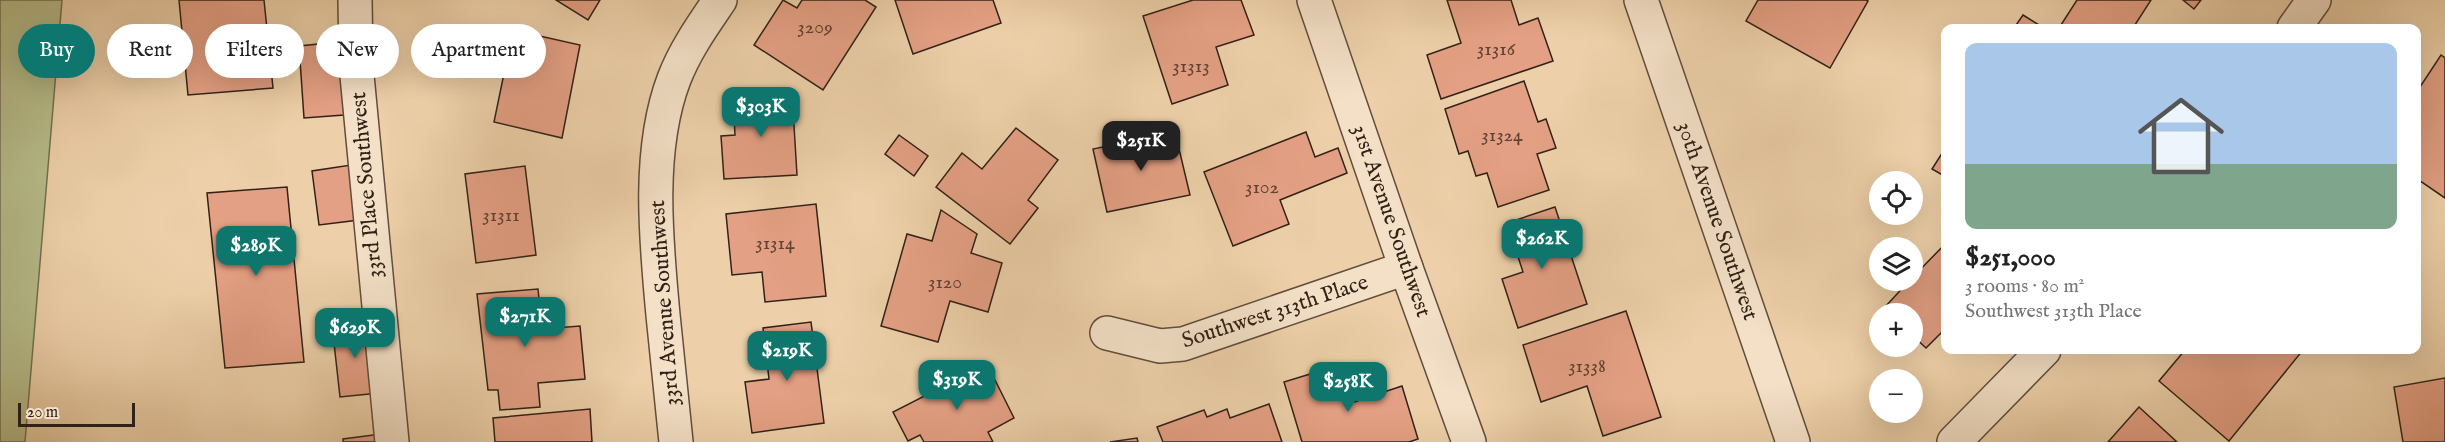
<!DOCTYPE html>
<meta charset="utf-8">
<style>
:root{--surface:#fff;--page:#f6f6f6;--text:#222;--muted:#767676;--line:#e0e0e0;--accent:#0f766e}
body{margin:0;font-family:"IM FELL English",serif;background:var(--page);color:var(--text);height:100vh;display:flex;flex-direction:column;font-size:22px;white-space:nowrap}
*{box-sizing:border-box;margin:0}
p{font-size:20px;color:var(--muted)}
.icon{flex:none;width:33px;height:33px;fill:none;stroke:currentColor;stroke-width:2;stroke-linecap:round;stroke-linejoin:round}
.map{position:relative;flex:1;overflow:hidden}
.drawer{position:absolute;left:1941px;top:24px;width:480px;height:330px;display:flex;flex-direction:column;background:var(--surface);border-radius:12px;box-shadow:0 6px 24px #0002}
.drawer>*{flex:none}
.top-card{position:absolute;left:18px;top:24px;width:570px;height:54px;display:flex;gap:12px}
.buttons{position:absolute;left:1869px;top:171px;display:grid;gap:12px}
.buttons a{display:grid;place-items:center;width:54px;height:54px;border-radius:50%;background:var(--surface);box-shadow:0 6px 24px #0002;font-size:30px}
.scale{position:absolute;left:18px;bottom:15px;width:117px;box-sizing:border-box;padding-left:6px;border:3px solid #312218;border-top:0;font-size:16px;line-height:21px;white-space:nowrap;color:#312218;-webkit-text-stroke:4px #f3e0c7;paint-order:stroke}
.price{position:absolute;translate:-50% -51px;padding:0 14px;border-radius:12px;background:var(--accent);color:#fff;font-size:20px;line-height:39px;filter:drop-shadow(0 2px 3px #0008)}
.price::after{content:'';position:absolute;left:50%;top:36px;width:18px;height:14px;margin-left:-9px;background:inherit;clip-path:polygon(0 0,100% 0,50% 100%)}
.price.active{background:#222;color:#fff}
ul{padding:0;list-style:none}
li{display:grid;align-content:center;gap:12px;height:318px;padding:0 24px}
li+li{border-top:2px solid var(--line)}
li span{display:grid;place-items:center;height:186px;border-radius:12px;color:#555}
li>.icon{margin-inline-start:auto}
span .icon{width:108px;height:108px;fill:#fffc;stroke-width:1}
li b{font-size:26px}
.pill{padding:0 21px;border-radius:27px;background:var(--surface);box-shadow:0 6px 24px #0002;font-size:21px;line-height:54px}
.pill.active{background:var(--accent);color:#fff}
.map>svg:first-child{display:block}
</style>
<div class="map">
<svg width="2445" height="442" viewBox="0 0 2445 442">
<rect width="100%" height="100%" fill="#edd0a9"/>
<filter id="stains"><feTurbulence type="fractalNoise" baseFrequency=".00333" numOctaves="4"/><feColorMatrix values="0 0 0 0 .2 0 0 0 0 .09 0 0 0 0 .02 0 0 0 .5 -.17"/></filter>
<radialGradient id="worn" r=".72"><stop offset=".6" stop-color="#630" stop-opacity="0"/><stop offset="1" stop-color="#630" stop-opacity=".3"/></radialGradient>
<path fill="#b6bc8a" stroke="#746f51" stroke-width="1.5" d="M0,0H62L25,442H0Z"/>
<g fill="#e4a084" stroke="#312218" stroke-width="1.5">
<path d="M179,0H264L273,88L188,95Z"/>
<path d="M556,0H600L588,20Z"/>
<path d="M783,0L797,8L802,0H865L876,7L823,90L754,45Z"/>
<path d="M895,0H993L1001,23L913,54Z"/>
<path d="M1193,0H1241L1254,35L1216,47L1228,85L1172,104L1143,16Z"/>
<path d="M1447,0H1511L1519,25L1538,18L1553,61L1441,99L1427,55L1461,43Z"/>
<path d="M1758,0H1866L1868,1L1830,68L1746,21Z"/>
<path d="M2077,0H2151L2133,28H2059Z"/>
<path d="M2183,0H2201L2194,9Z"/>
<path d="M2023,15L2044,28H2014Z"/>
<path d="M513,30L580,45L562,138L494,122Z"/>
<path d="M338,42L344,115L304,118L299,46Z"/>
<path d="M2441,55L2445,58V198L2416,178V93Z"/>
<path d="M1524,81L1538,122L1546,119L1556,148L1537,154L1549,190L1498,207L1487,173L1476,176L1468,151L1459,154L1445,109Z"/>
<path d="M792,93L797,175L724,179L721,136L735,135L733,96Z"/>
<path d="M1016,128L1058,160L1028,200L1038,208L1010,244L936,187L962,153L982,169Z"/>
<path d="M1175,132L1190,195L1107,212L1093,149Z"/>
<path d="M1306,132L1315,157L1338,148L1347,173L1280,200L1289,224L1233,246L1204,172Z"/>
<path d="M899,135L928,156L914,176L885,154Z"/>
<path d="M1946,147V177L1932,169Z"/>
<path d="M351,165L359,220L319,225L312,171Z"/>
<path d="M525,166L536,255L476,263L465,174Z"/>
<path d="M287,187L304,362L225,368L207,193Z"/>
<path d="M816,204L826,296L765,302L762,272L732,275L726,214Z"/>
<path d="M1555,207L1587,304L1518,328L1502,279L1523,272L1507,223Z"/>
<path d="M941,210L977,234L971,253L1002,263L988,312L950,301L938,342L881,326L907,234L932,241Z"/>
<path d="M1946,243V328L1926,348L1912,335V314H1890L1884,308L1910,280H1912V278Z"/>
<path d="M538,289L542,329L580,326L585,379L538,383L540,407L500,410L498,390H488L477,294Z"/>
<path d="M1626,311L1661,417L1603,436L1587,386L1541,402L1523,345Z"/>
<path d="M371,321L379,393L340,397L332,325Z"/>
<path d="M811,322L824,423L752,433L745,382L769,379L763,328Z"/>
<path d="M2185,350H2303L2229,441L2159,381Z"/>
<path d="M987,364L1014,418L988,432L993,442H924L920,435L908,441L893,412Z"/>
<path d="M1333,367L1345,405L1402,386L1418,439L1409,442H1302L1284,382Z"/>
<path d="M2445,378V442H2403L2394,387Z"/>
<path d="M1269,404L1282,442H1163L1157,427L1204,410L1207,417L1227,409L1230,418Z"/>
<path d="M2139,407L2177,442H2108Z"/>
<path d="M590,409L592,442H495L493,418Z"/>
<path d="M381,434L382,442H343V439Z"/>
<path d="M1137,438L1138,442H1110Z"/>
</g>
<g fill="none" stroke-linecap="round" stroke-linejoin="round">
<g stroke="#604e3c" stroke-width="36">
<g id="minor">
<path d="M355,0L356,65L392,442"/>
<path d="M1314,0L1406,268L1469,442"/>
<path d="M1641,0L1793,442"/>
<path d="M2294,28L2314,0"/>
<path d="M1107,333L1160,346L1183,344L1406,268"/>
<path d="M676,442C672,400 667,357 663,315C656,240 647,150 674,79C685,50 703,25 720,0"/>
<path d="M1954,442L2044,350"/>
</g>
</g>
<use href="#minor" stroke="#f3e0c7" stroke-width="33"/>
</g>
<g text-anchor="middle" dominant-baseline="central" stroke-width="4.5" stroke-linejoin="round" paint-order="stroke">
<g font-size="20" fill="#5e4233">
<text x="815" y="27">3209</text>
<text x="1496" y="49">31316</text>
<text x="1191" y="66">31313</text>
<text x="1502" y="135">31324</text>
<text x="1262" y="187">3102</text>
<text x="501" y="215">31311</text>
<text x="775" y="243">31314</text>
<text x="945" y="282">3120</text>
<text x="1587" y="366">31338</text>
</g>
<g font-size="22" fill="#312218" stroke="#f3e0c7">
<text transform="translate(367 185) rotate(-95)">33rd Place Southwest</text>
<text transform="translate(1391 221) rotate(71)">31st Avenue Southwest</text>
<text transform="translate(1717 221) rotate(71)">30th Avenue Southwest</text>
<text transform="translate(665 303) rotate(-94)">33rd Avenue Southwest</text>
<text transform="translate(1275 312) rotate(-18)">Southwest 313th Place</text>
</g>
</g>
<rect width="100%" height="100%" filter="url(#stains)"/>
<rect width="100%" height="100%" fill="url(#worn)"/>
</svg>
<div class="buttons">
<a><svg class="icon" aria-label="locate" viewBox="0 0 24 24"><circle cx="12" cy="12" r="6"/><path d="M12 2v4M12 18v4M2 12h4M18 12h4"/></svg></a>
<a><svg class="icon" aria-label="layers" viewBox="0 0 24 24"><path d="M12 4l9 5-9 5-9-5zM3 14l9 5 9-5"/></svg></a>
<a>+</a>
<a>−</a>
</div>
<div class="scale">20 m</div>
<b class="price" style="left:761px;top:138px">$303K</b>
<b class="price active" style="left:1141px;top:172px">$251K</b>
<b class="price" style="left:1542px;top:270px">$262K</b>
<b class="price" style="left:256px;top:277px">$289K</b>
<b class="price" style="left:525px;top:348px">$271K</b>
<b class="price" style="left:355px;top:359px">$629K</b>
<b class="price" style="left:787px;top:382px">$219K</b>
<b class="price" style="left:957px;top:411px">$319K</b>
<b class="price" style="left:1348px;top:413px">$258K</b>
<div class="top-card">
<a class="pill active">Buy</a>
<a class="pill">Rent</a>
<a class="pill">Filters</a>
<a class="pill">New</a>
<a class="pill">Apartment</a>
</div>
<section class="drawer">
<ul>
<li><span style="background:linear-gradient(#a9c7e8 65%,#7fa58c 0)"><svg class="icon" aria-label="home" viewBox="0 0 24 24"><path d="M3 11l9-7 9 7M6 9v11h12V9"/></svg></span><div><b>$251,000</b><p>3 rooms · 80 m²</p><p>Southwest 313th Place</p></div></li>
</ul>
</section>
</div>
